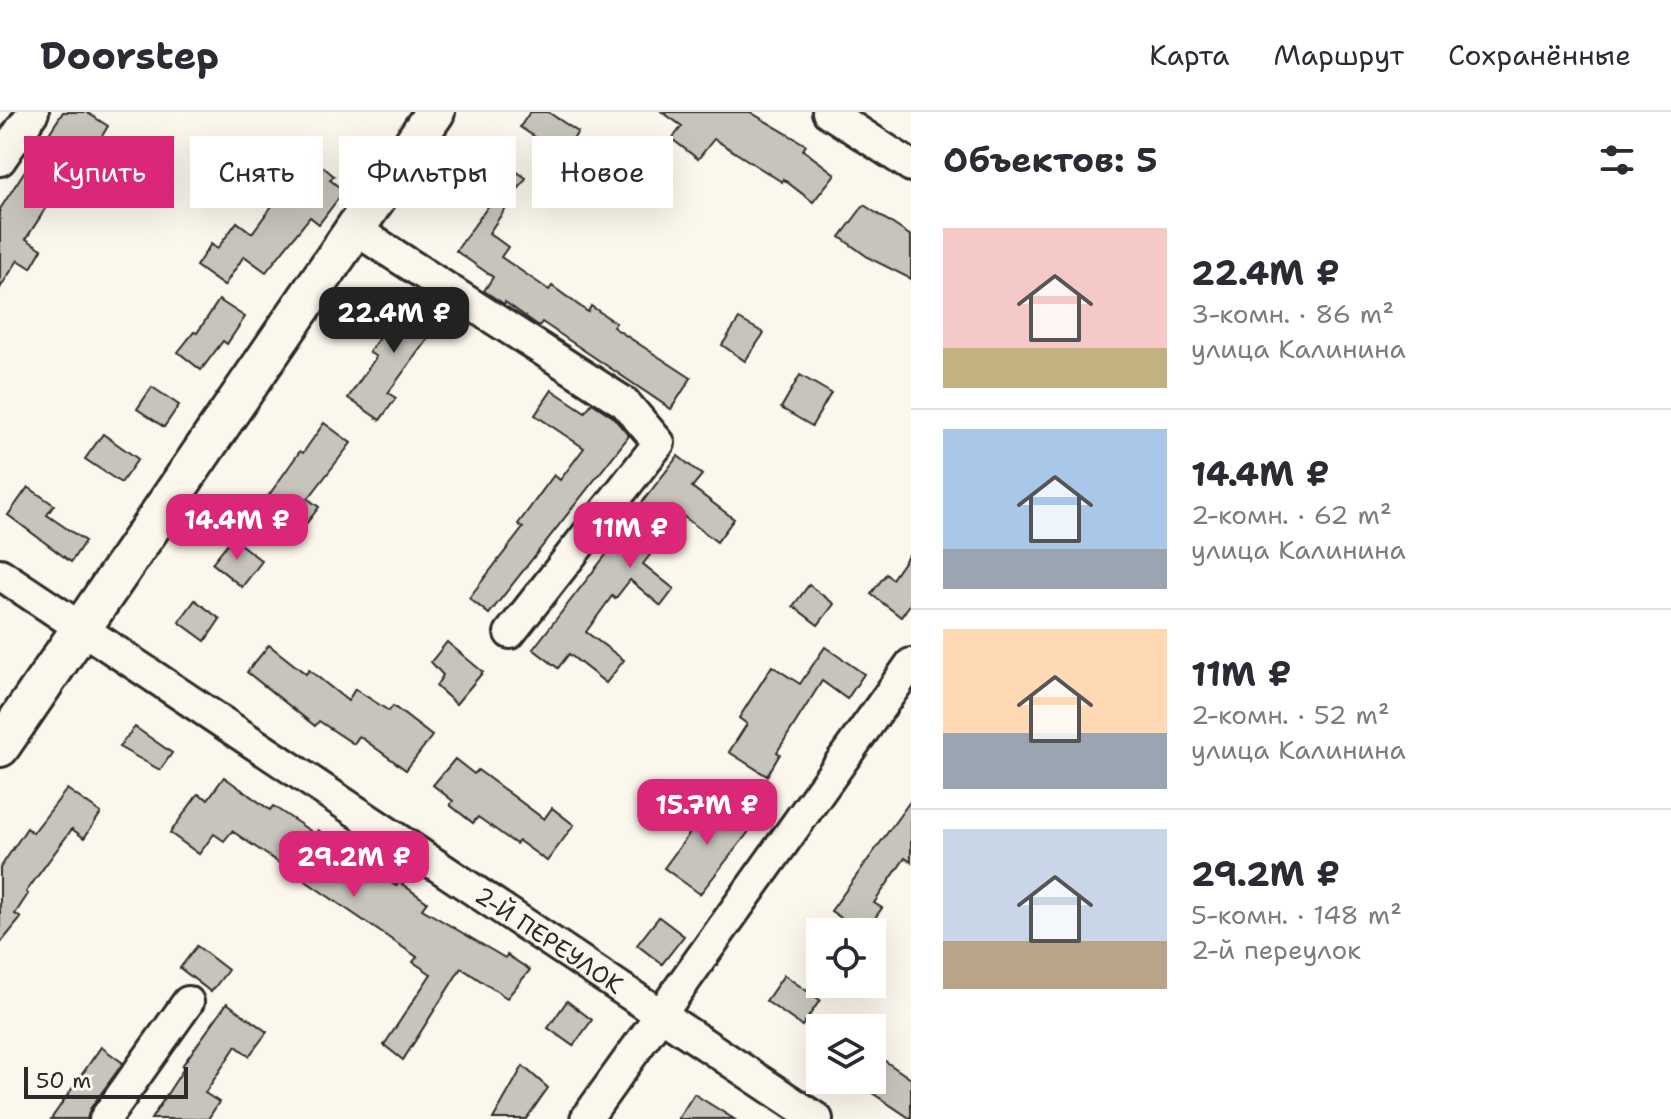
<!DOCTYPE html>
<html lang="ru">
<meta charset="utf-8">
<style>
:root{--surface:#fff;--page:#f2f2f3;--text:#2b2b33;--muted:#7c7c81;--line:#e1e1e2;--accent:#db2777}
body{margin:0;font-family:"Shantell Sans",sans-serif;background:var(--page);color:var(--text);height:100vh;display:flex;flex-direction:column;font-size:30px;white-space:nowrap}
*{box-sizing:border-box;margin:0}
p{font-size:26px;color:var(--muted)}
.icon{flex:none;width:44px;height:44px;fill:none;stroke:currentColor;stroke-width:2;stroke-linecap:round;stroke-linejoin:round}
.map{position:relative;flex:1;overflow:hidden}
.panel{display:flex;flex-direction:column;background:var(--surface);width:760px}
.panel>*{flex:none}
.hud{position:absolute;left:24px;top:24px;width:760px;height:72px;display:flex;gap:16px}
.fabs{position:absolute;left:806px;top:806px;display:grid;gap:16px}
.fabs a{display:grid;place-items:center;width:80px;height:80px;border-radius:0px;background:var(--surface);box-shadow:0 8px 32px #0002;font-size:40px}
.scale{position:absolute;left:24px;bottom:20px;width:164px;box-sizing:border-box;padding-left:8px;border:4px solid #2b2b2b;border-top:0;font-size:22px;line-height:28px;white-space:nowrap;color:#2b2b2b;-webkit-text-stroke:6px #fbf7ec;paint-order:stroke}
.price{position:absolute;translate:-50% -68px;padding:0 18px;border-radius:16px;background:var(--accent);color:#fff;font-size:26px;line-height:52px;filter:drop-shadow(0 2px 4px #0008)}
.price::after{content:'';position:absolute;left:50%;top:48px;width:24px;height:18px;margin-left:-12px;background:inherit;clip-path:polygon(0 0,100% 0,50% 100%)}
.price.on{background:#222;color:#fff}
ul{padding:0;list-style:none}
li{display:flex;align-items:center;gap:24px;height:200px;padding:0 32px}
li+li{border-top:2px solid var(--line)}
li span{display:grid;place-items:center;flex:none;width:224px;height:160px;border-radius:0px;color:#555}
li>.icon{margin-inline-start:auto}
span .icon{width:96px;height:96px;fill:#fffc;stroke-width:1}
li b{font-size:34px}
h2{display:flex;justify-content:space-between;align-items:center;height:96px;padding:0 32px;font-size:34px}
.chip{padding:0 28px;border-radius:0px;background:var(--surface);box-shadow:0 8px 32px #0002;font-size:28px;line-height:72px}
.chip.on{background:var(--accent);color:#fff}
header{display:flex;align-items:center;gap:48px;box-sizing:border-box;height:112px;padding:0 40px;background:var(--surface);border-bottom:2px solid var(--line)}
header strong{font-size:38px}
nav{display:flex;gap:44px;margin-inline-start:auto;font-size:28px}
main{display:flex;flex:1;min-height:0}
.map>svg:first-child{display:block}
</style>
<header>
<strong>Doorstep</strong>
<nav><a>Карта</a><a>Маршрут</a><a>Сохранённые</a></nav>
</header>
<main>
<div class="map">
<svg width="911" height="1007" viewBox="0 0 911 1007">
<rect width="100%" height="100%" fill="#fbf7ec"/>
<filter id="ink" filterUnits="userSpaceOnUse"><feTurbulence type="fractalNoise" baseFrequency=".0125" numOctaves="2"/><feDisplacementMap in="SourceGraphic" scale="16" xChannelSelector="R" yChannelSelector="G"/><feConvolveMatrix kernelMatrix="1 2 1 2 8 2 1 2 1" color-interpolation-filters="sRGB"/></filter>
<g filter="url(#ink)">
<g fill="#c7c4bc" stroke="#2b2b2b" stroke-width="2">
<path d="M63,0H86L108,14L96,34L84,27L48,82L53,85L26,127L42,137L31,156L18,148L0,176V97Z"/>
<path d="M530,0H548L578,20L562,43L520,15Z"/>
<path d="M662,0H750L806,33L803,38L835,62L813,90L783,67L782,70L714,27L698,47L672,27L682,14Z"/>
<path d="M304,39L334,64L330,68L344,79L319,112L310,105L266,160L244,144L224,174L196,154L211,132L217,137L237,110L252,121L280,83L271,75Z"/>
<path d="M513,57L526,66L489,121L508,135L501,145L549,178L552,174L588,200L591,194L616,211L613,215L691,266L671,297L542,210L539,214L505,190L504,192L484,179L493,165L456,139L489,93L475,84L491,60L504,70Z"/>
<path d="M864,93L911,124V167L869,146L840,125Z"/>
<path d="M405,181L442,207L388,281L396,286L380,308L348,286L376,245L369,240L393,206L390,204Z"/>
<path d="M219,188L245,205L227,232L223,229L201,258L178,240L194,220L197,221Z"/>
<path d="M739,207L764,221L745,249L722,233Z"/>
<path d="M800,263L831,281L812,314L781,296Z"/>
<path d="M152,275L179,293L164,315L137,297Z"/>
<path d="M552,278L585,300L592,291L613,305L629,324L489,502L469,486L523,416L518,412L554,363L560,368L584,336L535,303Z"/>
<path d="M324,311L351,331L308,387L319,395L299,421L262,393L300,339L303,341Z"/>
<path d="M103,322L138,347L121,371L85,347Z"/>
<path d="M678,344L702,363L692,375L734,407L717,430L675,398L648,435L653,439L643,452L674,477L661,494L630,468L615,487L612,484L586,520L624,548L606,571L569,542L558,556L533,537L643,395L640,393Z"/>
<path d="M28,375L54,393L47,403L85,429L71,450L8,403Z"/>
<path d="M232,426L262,449L242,475L212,451Z"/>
<path d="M911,440V491L901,505L871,482L886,462L892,467Z"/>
<path d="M809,473L834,492L818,513L793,494Z"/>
<path d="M195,488L220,507L205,529L179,510Z"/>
<path d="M447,530L483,560L456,592L436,574L443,563L431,550Z"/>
<path d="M269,533L306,562L309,558L348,589L355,577L389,599L393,594L432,624L406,658L359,624L354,632L319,609L315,614L247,560Z"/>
<path d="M825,535L864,562L847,587L822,569L777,640L780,642L767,664L729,640L747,612L739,606L772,554L800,572Z"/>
<path d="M135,615L172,641L160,658L119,635Z"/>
<path d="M455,647L474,662L478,658L544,707L552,696L574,713L547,749L519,729L516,732L478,705L473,711L450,693L453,689L433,673Z"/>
<path d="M224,665L270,698L273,694L315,722L318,718L396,774L399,770L427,790L422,797L505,846L507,843L530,858L507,886L461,856L403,948L384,933L431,862L413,850L417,845L232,719L224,729L214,722L199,742L170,721L198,682L208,687Z"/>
<path d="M67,677L101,701L84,726L72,717L26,780L28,782L15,802L21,806L0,832V756L27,716L33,721Z"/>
<path d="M710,687L751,717L700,782L664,756L698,710L694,707Z"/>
<path d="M911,688V750L905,746L874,791L882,796L865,820H862L831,799Z"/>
<path d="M659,805L684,824L662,852L637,833Z"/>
<path d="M197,834L228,858L211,880L180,856Z"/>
<path d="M784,863L820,888L802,914L766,889Z"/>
<path d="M567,889L592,908L573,934L548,916Z"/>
<path d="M227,891L267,920L249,944L236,934L205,981L219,990L208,1007H151L184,956L182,954Z"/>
<path d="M101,935L123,951L90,997L87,1007H51Z"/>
<path d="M872,940L911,967V1007L853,968H872Z"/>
<path d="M523,954L548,976L526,1007H493Z"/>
<path d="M694,982L734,1007H678Z"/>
</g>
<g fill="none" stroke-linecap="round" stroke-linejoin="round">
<g stroke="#2b2b2b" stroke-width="36">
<g id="minor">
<path d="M828,0L911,54"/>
<path d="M0,48L33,0"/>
<path d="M356,118L625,291L659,331L510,521"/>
<path id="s1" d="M0,462L817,1007"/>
<path d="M105,1007L188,890"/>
<path d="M586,1007L911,552"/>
</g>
</g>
<g stroke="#2b2b2b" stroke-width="44">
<path id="major" d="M0,635L435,0"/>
</g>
<use href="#minor" stroke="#fbf7ec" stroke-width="30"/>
<use href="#major" stroke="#fbf7ec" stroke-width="38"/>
</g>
</g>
<g text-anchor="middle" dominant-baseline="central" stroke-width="6" stroke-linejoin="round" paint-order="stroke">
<g font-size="24" fill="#2b2b2b" stroke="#fbf7ec">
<text stroke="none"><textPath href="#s1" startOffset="660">2-Й ПЕРЕУЛОК</textPath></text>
</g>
</g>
</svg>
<div class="fabs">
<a><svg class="icon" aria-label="locate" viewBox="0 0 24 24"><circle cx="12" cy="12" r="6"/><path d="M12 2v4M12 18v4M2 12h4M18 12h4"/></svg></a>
<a><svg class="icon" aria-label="layers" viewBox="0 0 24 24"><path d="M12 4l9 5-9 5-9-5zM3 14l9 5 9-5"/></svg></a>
</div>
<div class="scale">50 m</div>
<b class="price on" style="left:394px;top:243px">22.4M ₽</b>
<b class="price" style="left:237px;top:450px">14.4M ₽</b>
<b class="price" style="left:630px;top:458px">11M ₽</b>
<b class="price" style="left:707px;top:735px">15.7M ₽</b>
<b class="price" style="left:354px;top:787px">29.2M ₽</b>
<div class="hud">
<a class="chip on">Купить</a>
<a class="chip">Снять</a>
<a class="chip">Фильтры</a>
<a class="chip">Новое</a>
</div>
</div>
<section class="panel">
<h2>Объектов: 5<svg class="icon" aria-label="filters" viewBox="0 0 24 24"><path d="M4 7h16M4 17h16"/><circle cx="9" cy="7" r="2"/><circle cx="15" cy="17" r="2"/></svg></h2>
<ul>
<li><span style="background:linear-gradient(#f6c9c9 75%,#c2b280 0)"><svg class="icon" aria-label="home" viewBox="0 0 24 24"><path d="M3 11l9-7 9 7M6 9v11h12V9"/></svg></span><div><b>22.4M ₽</b><p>3-комн. · 86 m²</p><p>улица Калинина</p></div></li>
<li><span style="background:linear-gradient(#a9c7e8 75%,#9aa5b1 0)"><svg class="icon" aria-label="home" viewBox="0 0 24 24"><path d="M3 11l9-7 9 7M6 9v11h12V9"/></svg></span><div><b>14.4M ₽</b><p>2-комн. · 62 m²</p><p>улица Калинина</p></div></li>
<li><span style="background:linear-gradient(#ffd9b3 65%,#9aa5b1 0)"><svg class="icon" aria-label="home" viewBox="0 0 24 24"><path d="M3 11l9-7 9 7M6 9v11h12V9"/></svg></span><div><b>11M ₽</b><p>2-комн. · 52 m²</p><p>улица Калинина</p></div></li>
<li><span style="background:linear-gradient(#c9d6e8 70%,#b9a48a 0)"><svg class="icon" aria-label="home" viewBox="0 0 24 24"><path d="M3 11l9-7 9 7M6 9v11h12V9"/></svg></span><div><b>29.2M ₽</b><p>5-комн. · 148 m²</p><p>2-й переулок</p></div></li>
</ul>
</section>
</main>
